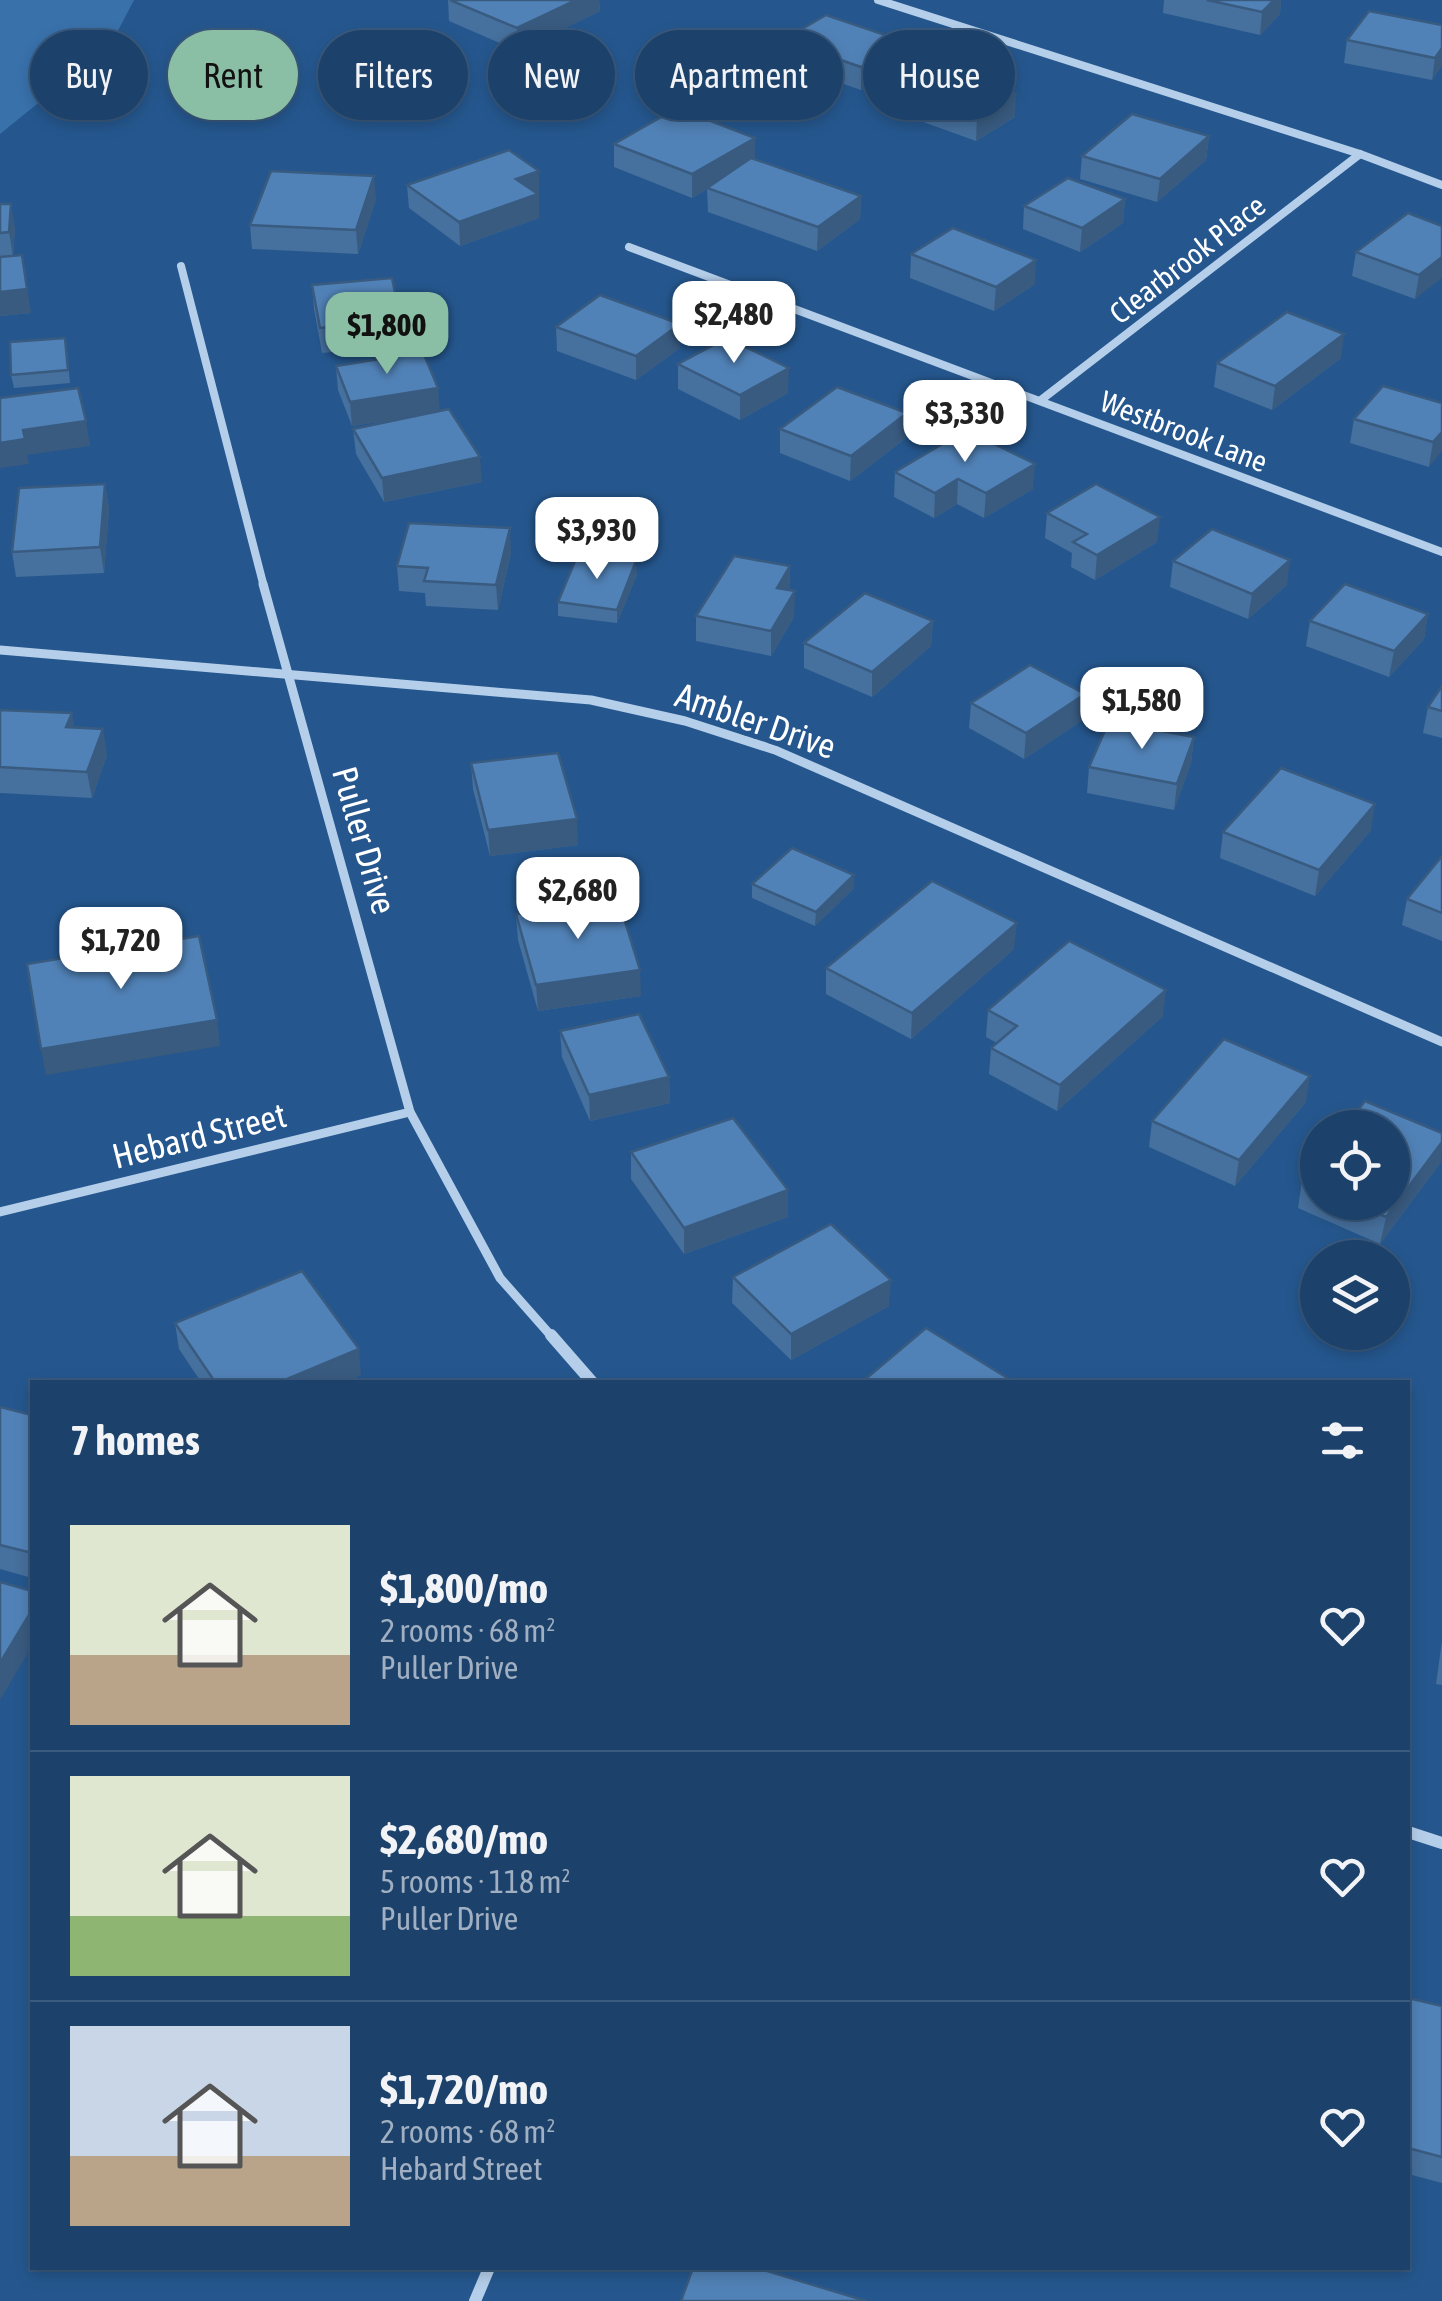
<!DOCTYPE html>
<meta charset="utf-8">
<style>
:root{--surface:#1c416a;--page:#254870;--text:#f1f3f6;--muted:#a0afc1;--line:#3a5a7e;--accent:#8abfa5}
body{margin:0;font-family:"Asap Condensed",sans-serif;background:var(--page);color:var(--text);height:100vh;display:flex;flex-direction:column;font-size:38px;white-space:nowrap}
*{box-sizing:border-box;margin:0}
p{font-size:32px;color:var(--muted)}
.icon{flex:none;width:55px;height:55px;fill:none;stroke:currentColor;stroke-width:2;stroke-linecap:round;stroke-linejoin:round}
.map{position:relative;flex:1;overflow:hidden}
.panel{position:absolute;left:30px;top:1380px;width:1380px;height:890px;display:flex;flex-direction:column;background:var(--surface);border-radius:0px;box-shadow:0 5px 15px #0003,0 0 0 2px var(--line)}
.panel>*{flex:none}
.banner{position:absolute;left:30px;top:30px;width:1382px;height:90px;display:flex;gap:20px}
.buttons{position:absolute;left:1300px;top:1110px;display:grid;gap:20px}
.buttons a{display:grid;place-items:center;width:110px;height:110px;border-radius:50%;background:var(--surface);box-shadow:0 5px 15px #0003,0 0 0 2px var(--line);font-size:50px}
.price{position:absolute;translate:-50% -85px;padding:0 22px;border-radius:20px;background:#fff;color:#222;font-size:32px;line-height:65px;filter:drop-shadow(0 2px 5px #0008)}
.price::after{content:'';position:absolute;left:50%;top:60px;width:30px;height:22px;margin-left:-15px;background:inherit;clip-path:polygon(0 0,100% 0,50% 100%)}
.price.selected{background:var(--accent);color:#111}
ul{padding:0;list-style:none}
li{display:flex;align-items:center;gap:30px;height:250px;padding:0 40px}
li+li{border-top:2px solid var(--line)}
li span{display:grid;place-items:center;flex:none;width:280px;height:200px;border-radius:0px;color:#555}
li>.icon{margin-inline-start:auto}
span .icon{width:120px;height:120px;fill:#fffc;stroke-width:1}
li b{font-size:42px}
h2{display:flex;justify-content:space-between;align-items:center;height:120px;padding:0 40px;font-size:42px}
.tag{padding:0 35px;border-radius:45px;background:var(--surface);box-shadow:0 5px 15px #0003,0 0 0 2px var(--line);font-size:35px;line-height:90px}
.tag.selected{background:var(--accent);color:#111}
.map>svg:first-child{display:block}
</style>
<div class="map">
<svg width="1442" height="2301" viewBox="0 0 1442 2301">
<rect width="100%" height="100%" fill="#25578e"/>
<path fill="#3971ab" d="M0,0H134L111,44L0,134Z"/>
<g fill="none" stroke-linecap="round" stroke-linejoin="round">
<g stroke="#b5cfeb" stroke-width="8">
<path d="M878,0L1360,154L1442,185"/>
<path d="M629,247L1442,552"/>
<path d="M181,266L264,587"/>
<path d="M1041,400L1360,154"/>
</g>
<g stroke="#b5cfeb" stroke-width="9">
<path d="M263,584L410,1112L500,1278L553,1338"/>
<path d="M0,650L591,700L685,721L775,750L1442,1042"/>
<path d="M0,1212L410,1112"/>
</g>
<g stroke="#b5cfeb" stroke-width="12">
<path d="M551,1335L592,1382"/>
<path d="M1408,1832L1442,1843"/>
<path d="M475,2301L489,2268"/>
</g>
</g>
<g fill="#46709d">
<path d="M448,0H599L600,11L518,51L449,21Z"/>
<path d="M1164,0H1281L1280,14L1260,35L1163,13Z"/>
<path d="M1442,25V65L1432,80L1344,63L1347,40Z"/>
<path d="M783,40L902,64L861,90L783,63Z"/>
<path d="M603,84L604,96L540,120L504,99V87Z"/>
<path d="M902,90L1015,117L976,141L901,114Z"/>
<path d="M1209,136L1206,160L1157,202L1080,179L1082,156Z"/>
<path d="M614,144L755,160L861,196L860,219L817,251L708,212L707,189L692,198L614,167Z"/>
<path d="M539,171V218L460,246L409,208L407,185Z"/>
<path d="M376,199L358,254L252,249L250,225Z"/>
<path d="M1125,199L1123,223L1080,252L1023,229L1024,206Z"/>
<path d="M0,204L15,227L13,256L31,313L0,316Z"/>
<path d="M1442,226L1415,299L1352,276L1356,252Z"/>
<path d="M911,254L1035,284L994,311L910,278Z"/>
<path d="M312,285L401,321L403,345L322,353L314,309Z"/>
<path d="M680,324V348L636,380L557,351L556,327Z"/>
<path d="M67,350L70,383L14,388L11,375Z"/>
<path d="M1341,358L1272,410L1214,387L1217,363Z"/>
<path d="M678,364L788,393L740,420L678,389Z"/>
<path d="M336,366L440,411L482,482L384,502L356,454L353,429L404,418L352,426L338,390Z"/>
<path d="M1442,403L1429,467L1350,443L1354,419Z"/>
<path d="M780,429L906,438L850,481L780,453Z"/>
<path d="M895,472L1033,489L984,518L957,504L934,518L894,497Z"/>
<path d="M105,484L109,509L104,573L16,577L12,552Z"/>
<path d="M1047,513L1157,542L1095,580L1071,567L1072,553L1045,538Z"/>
<path d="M511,553L498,610L426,606L425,593L399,591L397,566Z"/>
<path d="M1173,561L1287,585L1248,619L1170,587Z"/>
<path d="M790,566L789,590L794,617L771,656L696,641V616Z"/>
<path d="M637,574L617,623L558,616V602Z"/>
<path d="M1428,614L1424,639L1389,677L1306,646L1310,621Z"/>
<path d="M933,621L931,646L872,697L804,668V643Z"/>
<path d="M1442,686V738L1423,733L1428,707Z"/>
<path d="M1085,694L1083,720L1024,759L969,728L971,703Z"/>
<path d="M0,710L107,755L92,798L0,793Z"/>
<path d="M1194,737L1191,763L1174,810L1087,793L1089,767Z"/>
<path d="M471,763L578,845L490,856L473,789Z"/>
<path d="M1371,830L1315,896L1220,858L1223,832Z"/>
<path d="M1442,856V941L1402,925L1407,899Z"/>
<path d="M752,884L854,888L815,926L752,898Z"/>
<path d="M516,914L641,996L538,1011L518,940Z"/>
<path d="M1014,949L911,1039L826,994V968Z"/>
<path d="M988,1010L1163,1016L1057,1111L989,1074L991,1048L997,1043L986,1037Z"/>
<path d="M560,1031L669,1077L670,1103L590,1121L562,1057Z"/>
<path d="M1306,1102L1235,1186L1149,1147L1152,1121Z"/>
<path d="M631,1152L788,1217L684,1254L631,1179Z"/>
<path d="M1318,1162V1202H1392L1441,1162L1380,1244L1298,1208L1302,1181Z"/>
<path d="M733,1277L889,1306L791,1360L732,1303Z"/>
<path d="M175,1323L361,1375L345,1382H201L179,1349Z"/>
<path d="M0,1407L32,1415V1578L0,1569Z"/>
<path d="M1442,1641V1685L1436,1684Z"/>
<path d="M1408,1998L1442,2006V2183L1408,2174Z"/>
</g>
<g fill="#395b80">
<path d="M576,0H599L600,11L518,51L517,28Z"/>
<path d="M1274,0H1281L1280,14L1260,35L1262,12Z"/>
<path d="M903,41L902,64L861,90V67Z"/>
<path d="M1442,48V65L1432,80L1435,58Z"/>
<path d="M603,84L604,96L540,120L539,108Z"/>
<path d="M1016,94L1015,117L976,141L977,118Z"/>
<path d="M1209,136L1206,160L1157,202L1160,179Z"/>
<path d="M755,138V161L692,198V174Z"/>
<path d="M539,171V218L460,246L459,222L516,179Z"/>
<path d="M374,176L376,199L358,254L356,230Z"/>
<path d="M861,196L860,219L817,251L818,227Z"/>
<path d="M1125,199L1123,223L1080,252L1082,228Z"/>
<path d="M11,204L15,227L13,256L9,232Z"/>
<path d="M1442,257V278L1415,299L1419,275Z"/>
<path d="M1036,260L1035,284L994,311L996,287Z"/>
<path d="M26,279L31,313L0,316V292Z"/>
<path d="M680,324V348L636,380V356Z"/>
<path d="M1344,334L1341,358L1272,410L1275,386Z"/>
<path d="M789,368L788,393L740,420V395Z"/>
<path d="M438,388L440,413L352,426L350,402Z"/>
<path d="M907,413L906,438L850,481L851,456Z"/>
<path d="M86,421L90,446L27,455L29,464L0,468V443L23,430Z"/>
<path d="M1442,432V451L1429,467L1433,442Z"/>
<path d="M480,457L482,482L384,502L382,478Z"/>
<path d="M1035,464L1033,489L984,518L986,493Z"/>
<path d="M958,479L957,504L934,518L935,493Z"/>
<path d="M105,484L109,509L104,573L100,547Z"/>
<path d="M1160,517L1157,542L1095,580L1097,555Z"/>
<path d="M510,528L511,553L498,610L496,585Z"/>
<path d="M1290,560L1287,585L1248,619L1252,594Z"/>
<path d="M636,561L637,574L617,623V610Z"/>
<path d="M790,566L789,592L777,588Z"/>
<path d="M795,591L794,617L771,656V631Z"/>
<path d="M1428,614L1424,639L1389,677L1394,651Z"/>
<path d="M933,621L931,646L872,697V672Z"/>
<path d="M1085,694L1083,720L1024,759L1026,733Z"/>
<path d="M72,713L76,739L66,727Z"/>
<path d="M103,729L107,755L92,798L87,772Z"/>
<path d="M1194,737L1191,763L1174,810L1177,784Z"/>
<path d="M1375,804L1371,830L1315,896L1319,870Z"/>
<path d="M577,819L578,845L490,856L488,830Z"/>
<path d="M854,875V888L815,926L816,912Z"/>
<path d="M1017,923L1014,949L911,1039L912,1013Z"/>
<path d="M640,970L641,996L538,1011L536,985Z"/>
<path d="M1166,990L1163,1016L1057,1111L1060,1085Z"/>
<path d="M217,1020L220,1046L46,1075L41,1049Z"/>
<path d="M1310,1076L1306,1102L1235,1186L1239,1160Z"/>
<path d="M669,1077L670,1103L590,1121L589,1095Z"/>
<path d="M1442,1142L1441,1162L1380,1244L1386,1217Z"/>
<path d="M788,1190V1217L684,1254V1228Z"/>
<path d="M891,1280L889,1306L791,1360V1334Z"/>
<path d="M359,1349L361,1375L345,1382H280Z"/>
<path d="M32,1610V1646L0,1700V1663Z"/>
</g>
<g fill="#5182b7" stroke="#395b80" stroke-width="2.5">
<path d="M450,0H576L517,28Z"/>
<path d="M1207,0H1274L1262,12Z"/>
<path d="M1369,11L1442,25V48L1435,58L1347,40Z"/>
<path d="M826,15L903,41L861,67L783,40Z"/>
<path d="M567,63L603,84L539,108L504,87Z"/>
<path d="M941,67L1016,94L977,118L902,90Z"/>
<path d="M677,108L755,138L692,174L614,144Z"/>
<path d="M1132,114L1209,136L1160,179L1082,156Z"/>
<path d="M509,150L539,171L516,179L538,194L459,222L407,185Z"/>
<path d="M751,158L861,196L818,227L707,188Z"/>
<path d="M271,171L374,176L356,230L250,225Z"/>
<path d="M1068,178L1125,199L1082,228L1024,206Z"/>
<path d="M0,204H11L9,232L0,233Z"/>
<path d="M1408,213L1442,226V257L1419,275L1356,252Z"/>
<path d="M953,228L1036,260L996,287L911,254Z"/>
<path d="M22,255L27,289L0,292V257Z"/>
<path d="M392,278L401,321L320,328L312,285Z"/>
<path d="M600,295L680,324L636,356L556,327Z"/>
<path d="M1287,312L1344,334L1275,386L1217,363Z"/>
<path d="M65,338L68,370L11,375L10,342Z"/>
<path d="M727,338L789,368L740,395L678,364Z"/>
<path d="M423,352L438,388L350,402L336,366Z"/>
<path d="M1383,386L1442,403V432L1433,442L1354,419Z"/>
<path d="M837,387L907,413L851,456L780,429Z"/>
<path d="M78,388L86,421L23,430L25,439L0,443V398Z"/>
<path d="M449,409L480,457L382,478L353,429Z"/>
<path d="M966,430L1035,464L986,493L958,479L935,493L895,472Z"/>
<path d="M105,484L100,547L12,552L19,488Z"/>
<path d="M1096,484L1160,517L1097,555L1073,542L1087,534L1047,513Z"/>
<path d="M409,523L510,528L496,585L424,581L428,568L397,566Z"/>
<path d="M1212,529L1290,560L1252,594L1173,561Z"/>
<path d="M578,554L636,561L617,610L558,602Z"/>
<path d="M734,556L790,566L777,588L795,591L771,631L696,616Z"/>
<path d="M1345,584L1428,614L1394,651L1310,621Z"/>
<path d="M865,593L933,621L872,672L804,643Z"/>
<path d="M1030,665L1085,694L1026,733L971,703Z"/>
<path d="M1442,686V711L1428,707Z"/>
<path d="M0,710L72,713L66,727L103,729L87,772L0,767Z"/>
<path d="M1109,721L1194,737L1177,784L1089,767Z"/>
<path d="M558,753L577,819L488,830L471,763Z"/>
<path d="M1281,768L1375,804L1319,870L1223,832Z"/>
<path d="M792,848L854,875L816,912L752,884Z"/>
<path d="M1442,856V913L1407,899Z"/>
<path d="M932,881L1017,923L912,1013L826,968Z"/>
<path d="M618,899L640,970L536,985L516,914Z"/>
<path d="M199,936L217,1020L41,1049L27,964Z"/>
<path d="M1069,941L1166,990L1060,1085L991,1048L1017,1026L988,1010Z"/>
<path d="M639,1014L669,1077L589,1095L560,1031Z"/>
<path d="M1224,1039L1310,1076L1239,1160L1152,1121Z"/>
<path d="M1365,1101L1442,1133V1142L1386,1217L1351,1202H1392V1128H1344Z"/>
<path d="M733,1118L788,1190L684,1228L631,1152Z"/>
<path d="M1318,1162V1188L1302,1181Z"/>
<path d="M831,1224L891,1280L791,1334L733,1277Z"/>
<path d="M302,1271L359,1349L280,1382H215L175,1323Z"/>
<path d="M926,1328L1014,1382H862Z"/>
<path d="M0,1407L32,1415V1553L0,1545Z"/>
<path d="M0,1582L32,1591V1610L0,1663Z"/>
<path d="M1408,1998L1442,2006V2157L1408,2148Z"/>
<path d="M693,2268H757L866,2301H681Z"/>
</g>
<g text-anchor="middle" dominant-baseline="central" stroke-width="10" stroke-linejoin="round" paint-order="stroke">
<g font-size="30" fill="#fff" stroke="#25578e">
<text transform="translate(1187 259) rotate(-38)">Clearbrook Place</text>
<text transform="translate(1184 431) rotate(21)">Westbrook Lane</text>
</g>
<g font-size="35" fill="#fff" stroke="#25578e">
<text transform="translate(756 720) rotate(19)">Ambler Drive</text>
<text transform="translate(365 840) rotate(74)">Puller Drive</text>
<text transform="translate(199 1135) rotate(-14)">Hebard Street</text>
</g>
</g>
</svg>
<div class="buttons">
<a><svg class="icon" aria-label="locate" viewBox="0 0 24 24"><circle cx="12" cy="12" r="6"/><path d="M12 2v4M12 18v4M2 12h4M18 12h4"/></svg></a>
<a><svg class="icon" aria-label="layers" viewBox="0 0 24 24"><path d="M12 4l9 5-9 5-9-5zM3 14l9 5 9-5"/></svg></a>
</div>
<b class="price" style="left:734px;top:366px">$2,480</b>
<b class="price selected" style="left:387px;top:377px">$1,800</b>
<b class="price" style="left:965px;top:465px">$3,330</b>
<b class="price" style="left:597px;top:582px">$3,930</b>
<b class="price" style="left:1142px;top:752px">$1,580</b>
<b class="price" style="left:578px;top:942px">$2,680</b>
<b class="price" style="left:121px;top:992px">$1,720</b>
<div class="banner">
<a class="tag">Buy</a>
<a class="tag selected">Rent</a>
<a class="tag">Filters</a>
<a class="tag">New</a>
<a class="tag">Apartment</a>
<a class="tag">House</a>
</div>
<section class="panel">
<h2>7 homes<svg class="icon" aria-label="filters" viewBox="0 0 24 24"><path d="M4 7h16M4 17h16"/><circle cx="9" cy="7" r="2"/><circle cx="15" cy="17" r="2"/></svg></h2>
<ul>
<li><span style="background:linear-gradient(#dfe7d0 65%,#b9a48a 0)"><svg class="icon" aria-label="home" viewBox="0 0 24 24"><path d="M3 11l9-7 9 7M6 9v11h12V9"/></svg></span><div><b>$1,800/mo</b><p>2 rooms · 68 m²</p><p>Puller Drive</p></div><svg class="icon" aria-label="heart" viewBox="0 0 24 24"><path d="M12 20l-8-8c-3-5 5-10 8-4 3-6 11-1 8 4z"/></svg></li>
<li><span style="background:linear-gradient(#dfe7d0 70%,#8fb573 0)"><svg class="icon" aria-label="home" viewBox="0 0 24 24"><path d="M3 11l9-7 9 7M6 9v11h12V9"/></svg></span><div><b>$2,680/mo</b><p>5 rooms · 118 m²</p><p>Puller Drive</p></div><svg class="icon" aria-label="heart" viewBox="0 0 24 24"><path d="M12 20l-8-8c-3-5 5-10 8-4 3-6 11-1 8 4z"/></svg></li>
<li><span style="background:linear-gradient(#c9d6e8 65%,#b9a48a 0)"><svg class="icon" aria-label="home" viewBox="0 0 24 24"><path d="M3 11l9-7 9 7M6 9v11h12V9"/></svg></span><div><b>$1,720/mo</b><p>2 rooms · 68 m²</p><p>Hebard Street</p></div><svg class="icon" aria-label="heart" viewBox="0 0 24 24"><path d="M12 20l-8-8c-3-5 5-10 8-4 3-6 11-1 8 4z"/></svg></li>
</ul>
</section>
</div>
